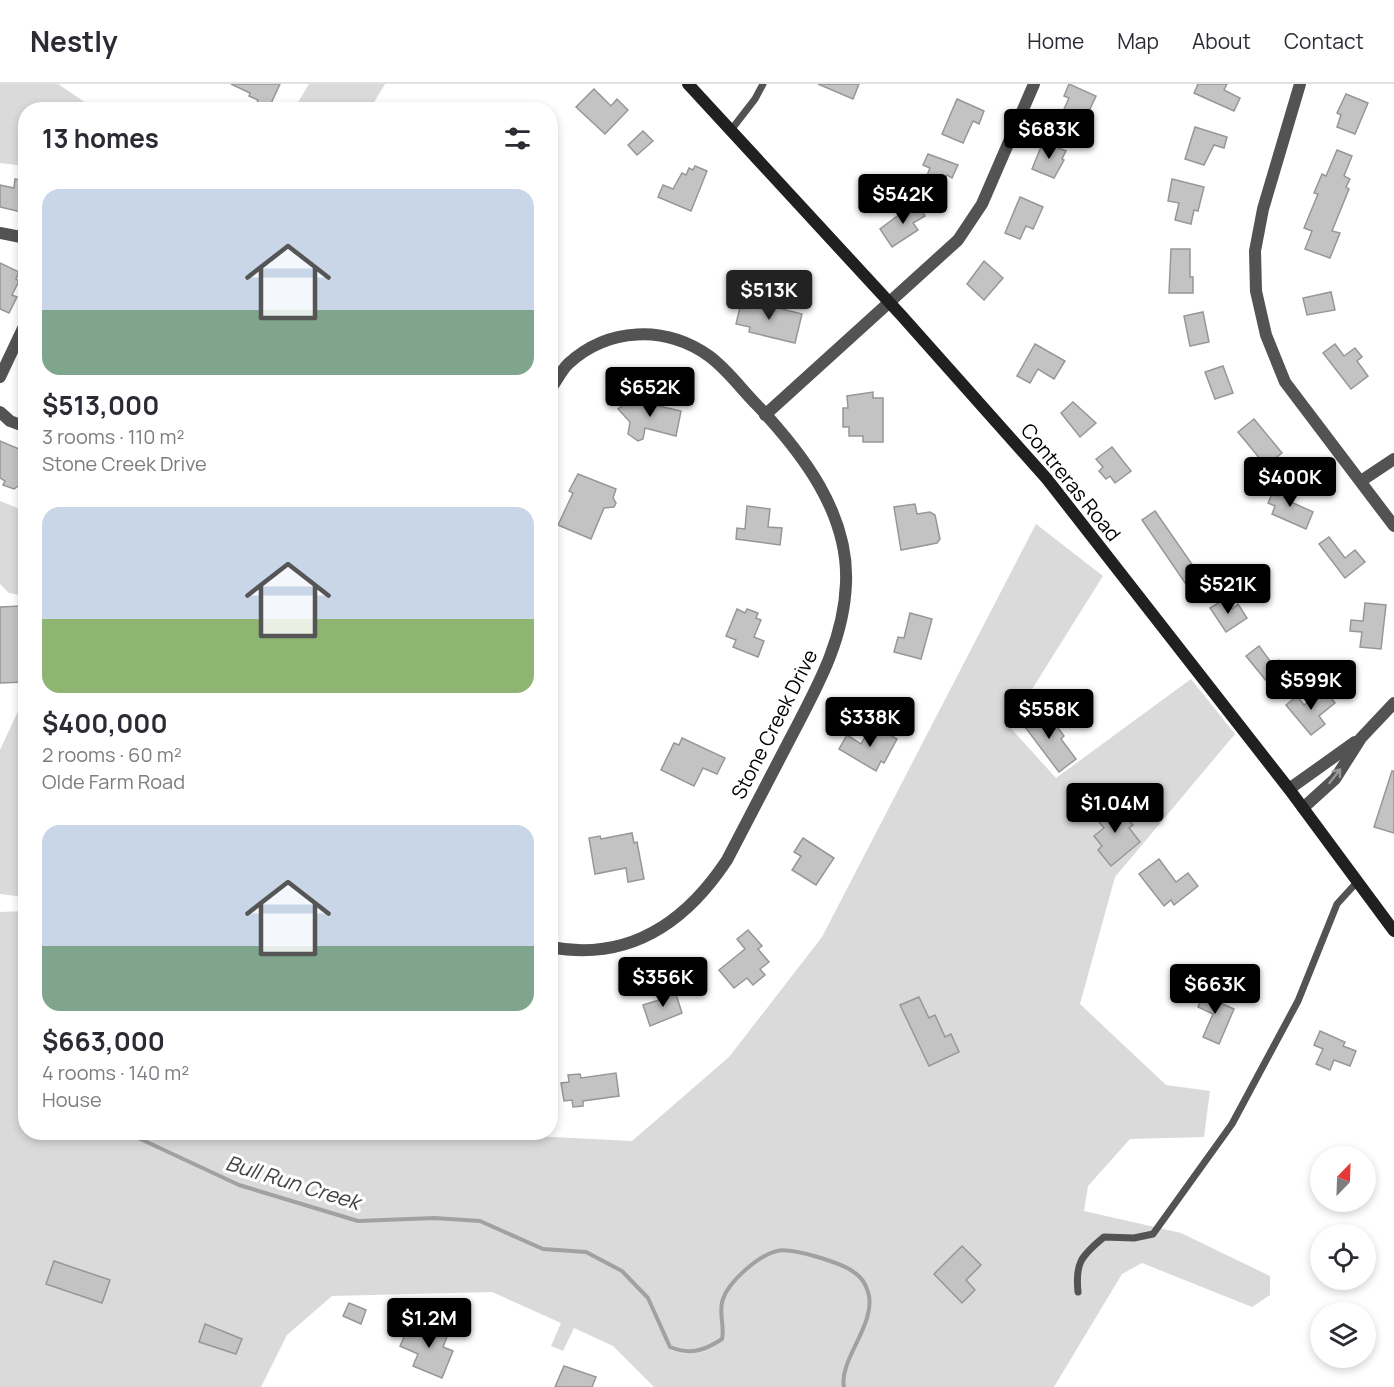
<!DOCTYPE html>
<meta charset="utf-8">
<style>
:root{--surface:#fff;--page:#f2f2f3;--text:#2b2b33;--muted:#7c7c81;--line:#e1e1e2;--accent:#000}
body{margin:0;font-family:Manrope,sans-serif;background:var(--page);color:var(--text);height:100vh;display:flex;flex-direction:column;font-size:22px;white-space:nowrap}
*{box-sizing:border-box;margin:0}
p{font-size:20px;color:var(--muted)}
.icon{flex:none;width:33px;height:33px;fill:none;stroke:currentColor;stroke-width:2;stroke-linecap:round;stroke-linejoin:round}
.map{position:relative;flex:1;overflow:hidden}
.drawer{position:absolute;left:18px;top:18px;width:540px;height:1038px;display:flex;flex-direction:column;background:var(--surface);border-radius:24px;box-shadow:0 3px 9px #0003}
.drawer>*{flex:none}
.needle{width:39px;rotate:23deg}
.fabs{position:absolute;left:1310px;top:1062px;display:grid;gap:12px}
.fabs a{display:grid;place-items:center;width:66px;height:66px;border-radius:50%;background:var(--surface);box-shadow:0 3px 9px #0003;font-size:30px}
.price{position:absolute;translate:-50% -51px;padding:0 14px;border-radius:6px;background:var(--accent);color:#fff;font-size:20px;line-height:39px;filter:drop-shadow(0 2px 3px #0008)}
.price::after{content:'';position:absolute;left:50%;top:36px;width:18px;height:14px;margin-left:-9px;background:inherit;clip-path:polygon(0 0,100% 0,50% 100%)}
.price.on{background:#222;color:#fff}
ul{padding:0;list-style:none}
li{display:grid;align-content:center;gap:12px;height:318px;padding:0 24px}
li span{display:grid;place-items:center;height:186px;border-radius:18px;color:#555}
li>.icon{margin-inline-start:auto}
span .icon{width:108px;height:108px;fill:#fffc;stroke-width:1}
li b{font-size:26px}
h2{display:flex;justify-content:space-between;align-items:center;height:72px;padding:0 24px;font-size:26px}
header{display:flex;align-items:center;gap:36px;box-sizing:border-box;height:84px;padding:0 30px;background:var(--surface);border-bottom:2px solid var(--line)}
header strong{font-size:28px}
nav{display:flex;gap:33px;margin-inline-start:auto;font-size:21px}
.map>svg:first-child{display:block}
</style>
<header>
<strong>Nestly</strong>
<nav><a>Home</a><a>Map</a><a>About</a><a>Contact</a></nav>
</header>
<div class="map">
<svg width="1394" height="1303" viewBox="0 0 1394 1303">
<rect width="100%" height="100%" fill="#fff"/>
<g fill="#dadada">
<path d="M0,0H58L95,25L26,26L25,82L0,79Z"/>
<path d="M309,0H385L370,25H294Z"/>
<path d="M0,417L25,427V512L9,509L0,500Z"/>
<path d="M1036,440L1103,492L1029,610L1007,640L1056,694L1191,595L1235,650L1115,793L1080,920L1166,1001L1210,1007L1204,1053L1130,1055L1088,1102L1084,1127L1181,1149L1270,1192V1211L1252,1223L1142,1179L1122,1190L1054,1303H654L613,1262L574,1244L563,1267L551,1262L561,1239L492,1208L332,1212L287,1251L261,1303H0V828L25,827L26,1048H452L632,1057L729,973L822,853Z"/>
<path d="M25,612V813L0,810V666Z"/>
</g>
<g fill="none" stroke-linecap="round" stroke-linejoin="round">
<path stroke="#a1a1a1" stroke-width="4" d="M134,1052L239,1101L358,1137L434,1134L480,1137L543,1165L586,1168L622,1187L648,1214L670,1263C690,1271 704,1267 722,1255C725,1242 718,1228 723,1215C729,1197 759,1171 777,1167C791,1163 843,1179 855,1189C861,1193 866,1201 868,1208C878,1238 838,1277 844,1303"/>
</g>
<g fill="#c3c3c3" stroke="#979797" stroke-width="1.5">
<path d="M231,0H280L268,26H254L258,16L249,12L250,9Z"/>
<path d="M818,0H859L853,15Z"/>
<path d="M1069,0L1096,12L1081,44L1060,34L1069,14L1064,12Z"/>
<path d="M1198,0H1227L1224,6L1240,14L1234,27L1194,9Z"/>
<path d="M594,5L611,22L617,15L628,26L605,50L576,23Z"/>
<path d="M1346,10L1368,19L1355,50L1337,43L1341,31L1337,29Z"/>
<path d="M957,15L984,27L979,40L973,37L963,59L942,50Z"/>
<path d="M1195,43L1227,53L1224,64L1214,61L1204,81L1185,75Z"/>
<path d="M643,47L653,57L637,71L628,61Z"/>
<path d="M1043,58L1066,67L1062,75L1064,76L1054,94L1032,85Z"/>
<path d="M1337,66L1352,72L1344,92L1350,95L1346,103L1349,105L1332,147L1340,149L1330,174L1305,165L1312,147L1304,144L1318,110L1314,109L1322,90L1326,92Z"/>
<path d="M928,70L958,81L952,94L947,91L939,108L923,101L930,84L923,81Z"/>
<path d="M695,82L707,87L691,127L658,113L663,101L673,105L682,89L686,91L689,84L693,86Z"/>
<path d="M15,95L26,97V129L0,123V101L14,104Z"/>
<path d="M1172,95L1204,103L1198,127L1194,126L1191,140L1175,136L1179,119L1168,117Z"/>
<path d="M1020,113L1043,123L1033,145L1026,142L1020,155L1005,149Z"/>
<path d="M916,118L925,132L913,139L918,146L892,163L880,145Z"/>
<path d="M1171,165H1190V193H1193V209H1169Z"/>
<path d="M984,177L1003,194L984,216L967,200Z"/>
<path d="M0,179L19,188L16,195L19,197L12,211L17,213L9,229L0,225Z"/>
<path d="M1331,208L1335,226L1307,231L1303,214Z"/>
<path d="M742,215L802,230L795,259L749,248L750,243L736,240Z"/>
<path d="M1203,228L1209,258L1190,262L1184,232Z"/>
<path d="M1035,260L1065,277L1054,295L1038,285L1030,299L1017,292Z"/>
<path d="M1335,260L1344,272L1355,264L1362,273L1357,277L1368,292L1351,305L1323,269Z"/>
<path d="M1223,282L1233,309L1215,315L1205,288Z"/>
<path d="M873,308V314H883V358H863V352H849V343H843V324H848L847,312Z"/>
<path d="M640,310L650,320L681,327L676,352L645,344L643,355L638,357L628,350L630,338L618,325Z"/>
<path d="M1073,318L1096,339L1080,353L1061,329Z"/>
<path d="M1254,335L1282,369L1266,382L1238,348Z"/>
<path d="M0,357L26,368V402L21,400L14,405L3,401L5,397L0,394Z"/>
<path d="M1112,363L1131,387L1115,399L1110,392L1106,395L1099,387L1103,383L1096,375Z"/>
<path d="M578,390L616,405L613,414L616,419L614,423L604,424L591,455L558,441L573,409L569,407Z"/>
<path d="M1284,399L1296,405L1291,418L1313,428L1306,445L1272,430L1275,422L1268,419L1272,410L1278,412Z"/>
<path d="M915,420L917,430L930,428L935,431L940,455L937,459L901,466L894,423Z"/>
<path d="M747,422L770,425L768,443L782,444L780,461L736,455L737,444L745,445Z"/>
<path d="M1155,427L1205,499L1192,509L1142,436Z"/>
<path d="M1329,453L1345,474L1355,466L1365,478L1345,494L1319,460Z"/>
<path d="M1225,515L1232,525L1238,520L1247,534L1226,548L1210,524Z"/>
<path d="M1365,519L1386,521L1381,565L1360,563L1362,548L1350,547L1351,536L1363,537Z"/>
<path d="M21,522L25,598L0,599V523Z"/>
<path d="M737,525L745,529L747,525L758,529L756,534L761,536L754,553L764,557L758,573L733,563L736,556L726,552Z"/>
<path d="M910,529L932,535L921,575L894,568L898,553L904,554Z"/>
<path d="M1259,562L1273,581L1279,576L1288,588L1283,592L1285,595L1273,605L1246,572Z"/>
<path d="M1324,605L1335,619L1319,632L1325,640L1311,651L1286,621L1297,612L1304,621Z"/>
<path d="M1033,625L1045,642L1052,636L1064,652L1061,655L1076,675L1059,688L1019,635Z"/>
<path d="M872,641L897,655L884,679L881,677L876,687L839,665L847,651L861,660Z"/>
<path d="M682,654L725,674L717,690L703,684L694,702L661,686L674,659L679,661Z"/>
<path d="M1392,687H1394V749L1374,743Z"/>
<path d="M1114,717L1133,741L1129,744L1140,758L1111,782L1098,766L1102,762L1094,752L1104,744L1095,733Z"/>
<path d="M632,749L634,759L637,758L644,795L628,798L626,784L595,790L589,754L600,752L601,755Z"/>
<path d="M803,754L834,774L816,801L792,786L801,772L794,768Z"/>
<path d="M1159,775L1176,798L1188,789L1198,802L1174,821L1171,816L1164,822L1139,790Z"/>
<path d="M748,846L762,862L758,865L769,878L760,885L765,891L753,901L747,894L734,904L719,886L745,865L737,855Z"/>
<path d="M1207,902L1222,909L1218,918L1234,925L1219,960L1203,953L1213,930L1198,923Z"/>
<path d="M674,904L682,929L650,942L643,921L659,916L657,910Z"/>
<path d="M919,913L929,934L935,931L945,953L951,950L959,968L929,982L900,921Z"/>
<path d="M1320,947L1345,958L1343,962L1356,967L1350,982L1334,976L1330,986L1316,980L1323,965L1314,961Z"/>
<path d="M616,989L619,1012L583,1017V1022L573,1023L572,1016L564,1017L561,999L569,998L568,991L580,990L581,994Z"/>
<path d="M962,1162L981,1181L966,1196L975,1206L962,1219L934,1190Z"/>
<path d="M54,1177L110,1196L102,1219L46,1200Z"/>
<path d="M349,1219L366,1226L361,1240L343,1232Z"/>
<path d="M432,1237L450,1245L443,1263L453,1267L442,1294L413,1282L418,1270L400,1262L408,1244L426,1251Z"/>
<path d="M205,1240L242,1255L236,1270L199,1258Z"/>
<path d="M564,1282L596,1293L592,1303H555Z"/>
</g>
<g fill="none" stroke-linecap="round" stroke-linejoin="round">
<g stroke="#535353" stroke-width="7">
<path d="M731,46L755,15L763,0"/>
<path d="M1078,1208C1075,1179 1081,1172 1104,1153L1134,1154L1153,1150L1232,1040L1298,917L1337,820L1357,798"/>
</g>
<g stroke="#535353" stroke-width="12">
<path d="M1300,0L1263,125L1255,167L1256,207L1266,251L1285,298L1394,442"/>
<path d="M0,149L26,154"/>
<path d="M0,293L26,238"/>
<path d="M550,306C556,298 561,287 568,280C608,243 665,241 709,272C727,285 742,306 757,321C802,369 849,429 846,499C844,557 816,605 790,655C769,695 748,736 727,776C686,838 629,878 550,863"/>
<path d="M0,328L10,337L26,343"/>
<path d="M765,331L958,156L982,120L1034,0"/>
<path d="M1361,397L1394,375"/>
<path d="M1289,705L1355,658"/>
<path d="M1303,724L1335,695L1361,654L1394,619"/>
</g>
<path stroke="#202020" stroke-width="12" d="M688,0L901,231L1047,395L1289,705L1394,847"/>
</g>
<defs><path id="oneway-shaft" d="M-6 0H5M1.5-3L5.5 0L1.5 3" fill="none" stroke-width="1.6" stroke-linecap="round" stroke-linejoin="round" transform="scale(1.5)"/></defs>
<use stroke="#989898" href="#oneway-shaft" transform="translate(1335 692) rotate(-52)"/>
<g text-anchor="middle" dominant-baseline="central" stroke-width="6" stroke-linejoin="round" paint-order="stroke">
<g font-size="20" fill="#000" stroke="#fff">
<text transform="translate(1071 398) rotate(51)">Contreras Road</text>
<text transform="translate(774 640) rotate(-63)">Stone Creek Drive</text>
</g>
<g font-size="21" font-style="italic" fill="#424242" stroke="#fff">
<text transform="translate(293 1098) rotate(17)">Bull Run Creek</text>
</g>
</g>
</svg>
<div class="fabs">
<a><svg class="needle" viewBox="-14 -14 28 28"><path d="M0-13l5 13h-10z" fill="#e53935"/><path d="M0 13l5-13h-10z" fill="#7c7c81"/></svg></a>
<a><svg class="icon" aria-label="locate" viewBox="0 0 24 24"><circle cx="12" cy="12" r="6"/><path d="M12 2v4M12 18v4M2 12h4M18 12h4"/></svg></a>
<a><svg class="icon" aria-label="layers" viewBox="0 0 24 24"><path d="M12 4l9 5-9 5-9-5zM3 14l9 5 9-5"/></svg></a>
</div>
<b class="price" style="left:1049px;top:76px">$683K</b>
<b class="price" style="left:903px;top:141px">$542K</b>
<b class="price on" style="left:769px;top:237px">$513K</b>
<b class="price" style="left:650px;top:334px">$652K</b>
<b class="price" style="left:1290px;top:424px">$400K</b>
<b class="price" style="left:1228px;top:531px">$521K</b>
<b class="price" style="left:1311px;top:627px">$599K</b>
<b class="price" style="left:1049px;top:656px">$558K</b>
<b class="price" style="left:870px;top:664px">$338K</b>
<b class="price" style="left:1115px;top:750px">$1.04M</b>
<b class="price" style="left:663px;top:924px">$356K</b>
<b class="price" style="left:1215px;top:931px">$663K</b>
<b class="price" style="left:429px;top:1265px">$1.2M</b>
<section class="drawer">
<h2>13 homes<svg class="icon" aria-label="filters" viewBox="0 0 24 24"><path d="M4 7h16M4 17h16"/><circle cx="9" cy="7" r="2"/><circle cx="15" cy="17" r="2"/></svg></h2>
<ul>
<li><span style="background:linear-gradient(#c9d6e8 65%,#7fa58c 0)"><svg class="icon" aria-label="home" viewBox="0 0 24 24"><path d="M3 11l9-7 9 7M6 9v11h12V9"/></svg></span><div><b>$513,000</b><p>3 rooms · 110 m²</p><p>Stone Creek Drive</p></div></li>
<li><span style="background:linear-gradient(#c9d6e8 60%,#8fb573 0)"><svg class="icon" aria-label="home" viewBox="0 0 24 24"><path d="M3 11l9-7 9 7M6 9v11h12V9"/></svg></span><div><b>$400,000</b><p>2 rooms · 60 m²</p><p>Olde Farm Road</p></div></li>
<li><span style="background:linear-gradient(#c9d6e8 65%,#7fa58c 0)"><svg class="icon" aria-label="home" viewBox="0 0 24 24"><path d="M3 11l9-7 9 7M6 9v11h12V9"/></svg></span><div><b>$663,000</b><p>4 rooms · 140 m²</p><p>House</p></div></li>
</ul>
</section>
</div>
